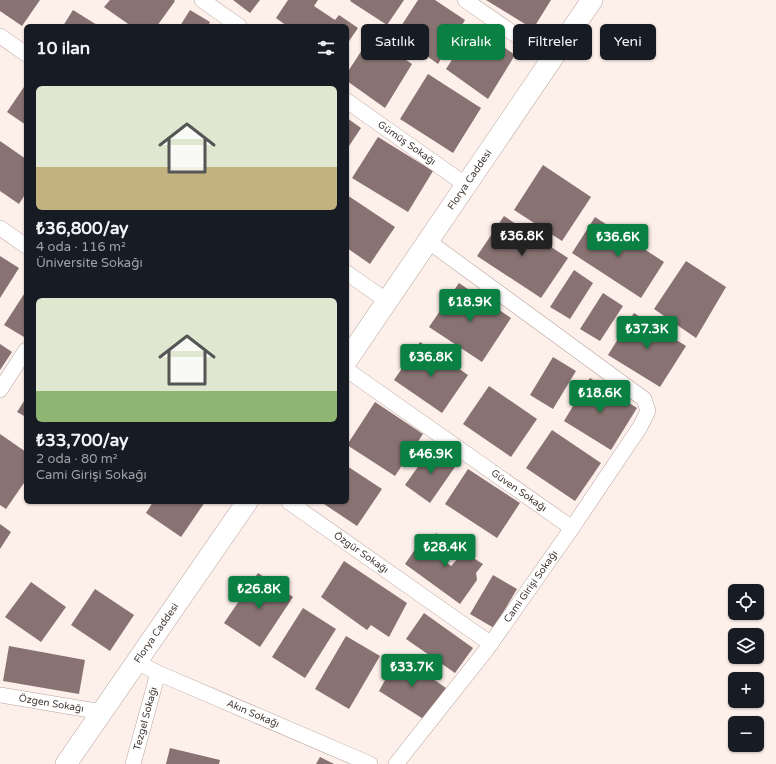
<!DOCTYPE html>
<html lang="tr">
<meta charset="utf-8">
<style>
:root{--surface:#171b24;--page:#20242c;--text:#f1f3f6;--muted:#9ea1a6;--accent:#0b8043}
body{margin:0;font-family:"Varela Round",sans-serif;background:var(--page);color:var(--text);height:100vh;display:flex;flex-direction:column;font-size:15px;white-space:nowrap}
*{box-sizing:border-box;margin:0}
p{font-size:13px;color:var(--muted)}
.icon{flex:none;width:22px;height:22px;fill:none;stroke:currentColor;stroke-width:2;stroke-linecap:round;stroke-linejoin:round}
.map{position:relative;flex:1;overflow:hidden}
.side{position:absolute;left:24px;top:24px;width:325px;height:480px;display:flex;flex-direction:column;background:var(--surface);border-radius:6px;box-shadow:0 1px 3px #0004}
.side>*{flex:none}
.top-card{position:absolute;left:361px;top:24px;width:355px;height:36px;display:flex;gap:8px}
.tools{position:absolute;left:728px;top:584px;display:grid;gap:8px}
.tools a{display:grid;place-items:center;width:36px;height:36px;border-radius:6px;background:var(--surface);box-shadow:0 1px 3px #0004;font-size:20px}
.price{position:absolute;translate:-50% -34px;padding:0 9px;border-radius:4px;background:var(--accent);color:#fff;font-size:13px;line-height:26px;filter:drop-shadow(0 1px 2px #0008)}
.price::after{content:'';position:absolute;left:50%;top:24px;width:12px;height:9px;margin-left:-6px;background:inherit;clip-path:polygon(0 0,100% 0,50% 100%)}
.price.on{background:#222;color:#fff}
ul{padding:0;list-style:none}
li{display:grid;align-content:center;gap:8px;height:212px;padding:0 12px}
li span{display:grid;place-items:center;height:124px;border-radius:6px;color:#555}
li>.icon{margin-inline-start:auto}
span .icon{width:72px;height:72px;fill:#fffc;stroke-width:1}
li b{font-size:17px}
h2{display:flex;justify-content:space-between;align-items:center;height:48px;padding:0 12px;font-size:17px}
.tag{padding:0 14px;border-radius:6px;background:var(--surface);box-shadow:0 1px 3px #0004;font-size:14px;line-height:36px}
.tag.on{background:var(--accent);color:#fff}
.map>svg:first-child{display:block}
</style>
<div class="map">
<svg width="776" height="764" viewBox="0 0 776 764">
<rect width="100%" height="100%" fill="#fdefea"/>
<g fill="#887272">
<path d="M0,0H40L22,26L0,11Z"/>
<path d="M110,0H174L175,1L157,26H131L104,7Z"/>
<path d="M233,0H260L250,13Z"/>
<path d="M288,0H318L314,6L335,20L339,15L358,28L347,44V26H287L276,18Z"/>
<path d="M351,0H404L387,25L350,1Z"/>
<path d="M418,0H435L465,20L438,64L396,34Z"/>
<path d="M486,0H551L533,29Z"/>
<path d="M73,10L97,25L96,26H63Z"/>
<path d="M190,10L210,22L208,26H180Z"/>
<path d="M474,26L515,55L488,99L446,69Z"/>
<path d="M371,36L412,64L385,108L347,81V73Z"/>
<path d="M428,74L481,108L453,153L400,119Z"/>
<path d="M26,84V125L7,112Z"/>
<path d="M347,118L361,128L347,149Z"/>
<path d="M378,137L433,171L408,212L352,178Z"/>
<path d="M0,141L26,159V193L19,204L0,191Z"/>
<path d="M543,165L591,197L562,241L514,210Z"/>
<path d="M347,195L395,227L370,264L347,248Z"/>
<path d="M504,216L568,258L541,298L477,256Z"/>
<path d="M595,217L664,262L641,298L572,253Z"/>
<path d="M0,256L19,268L0,298Z"/>
<path d="M686,261L726,287L696,338L654,309Z"/>
<path d="M574,270L593,283L570,319L550,307Z"/>
<path d="M459,283L511,318L482,362L429,327Z"/>
<path d="M26,291V334L24,337L4,325Z"/>
<path d="M603,293L623,306L600,341L580,329Z"/>
<path d="M634,313L686,346L660,387L608,355Z"/>
<path d="M420,342L468,375L442,413L394,380Z"/>
<path d="M0,344L12,352L0,370Z"/>
<path d="M553,357L576,371L553,409L530,395Z"/>
<path d="M590,378L637,408L611,450L564,421Z"/>
<path d="M489,386L537,419L511,457L463,424Z"/>
<path d="M26,398V417L17,412Z"/>
<path d="M375,402L423,434L395,476L347,445Z"/>
<path d="M552,430L601,463L575,501L526,468Z"/>
<path d="M0,434L26,452V480L6,509L0,505Z"/>
<path d="M432,447L457,464L430,503L405,485Z"/>
<path d="M347,466L382,489L357,526L321,502H347Z"/>
<path d="M468,469L520,503L497,538L445,504Z"/>
<path d="M153,502H205L181,537L146,513Z"/>
<path d="M0,524L11,532L0,549Z"/>
<path d="M436,533L450,541L452,552L445,561L451,566L460,556L467,554L483,564L476,573L477,580L460,604L405,564L423,538L431,542Z"/>
<path d="M344,561L407,603L389,637L371,625L367,630L321,597Z"/>
<path d="M258,573L293,597L260,647L224,623Z"/>
<path d="M493,575L517,589L494,628L470,614Z"/>
<path d="M31,582L66,607L41,642L5,617Z"/>
<path d="M95,589L134,615L110,651L71,625Z"/>
<path d="M303,608L336,629L305,678L272,657Z"/>
<path d="M424,613L473,648L455,673L406,639Z"/>
<path d="M346,636L380,656L349,709L315,689Z"/>
<path d="M9,646L85,660L79,694L3,681Z"/>
<path d="M399,655L446,688L425,720L379,691Z"/>
<path d="M170,748L220,760L219,764H166Z"/>
<path d="M320,757L334,764H316Z"/>
</g>
<g fill="none" stroke-linecap="round" stroke-linejoin="round">
<g stroke="#b8a39b" stroke-width="16">
<g id="street">
<path d="M202,0L239,26"/>
<path d="M465,0L552,60"/>
<path d="M0,36L26,54"/>
<path id="s1" d="M347,101L466,185"/>
<path d="M0,228L26,246"/>
<path d="M347,273L387,301"/>
<path id="s2" d="M347,370L572,528"/>
<path d="M0,390L26,350"/>
<path id="s3" d="M289,502L491,644"/>
<path id="s4" d="M137,662L158,673L370,764"/>
<path id="s5" d="M0,695L102,712"/>
<path id="s6" d="M133,764L158,673"/>
<path id="s7" d="M396,764L487,649L572,528L640,427L648,411L644,399L428,241"/>
</g>
</g>
<g stroke="#b8a39b" stroke-width="22">
<g id="secondary">
<path id="s8" d="M347,360L592,0"/>
<path id="s9" d="M66,764L247,502"/>
</g>
</g>
<use href="#street" stroke="#fff" stroke-width="15"/>
<use href="#secondary" stroke="#fff" stroke-width="21"/>
</g>
<g text-anchor="middle" dominant-baseline="central" stroke-width="4" stroke-linejoin="round" paint-order="stroke">
<g font-size="10" fill="#423a36" stroke="#fdefea">
<text stroke="none"><textPath href="#s1" startOffset="73">Gümüş Sokağı</textPath></text>
<text stroke="none"><textPath href="#s8" startOffset="218">Florya Caddesi</textPath></text>
<text stroke="none"><textPath href="#s2" startOffset="210">Güven Sokağı</textPath></text>
<text stroke="none"><textPath href="#s3" startOffset="88">Özgür Sokağı</textPath></text>
<text stroke="none"><textPath href="#s7" startOffset="223">Cami Girişi Sokağı</textPath></text>
<text stroke="none"><textPath href="#s9" startOffset="159">Florya Caddesi</textPath></text>
<text stroke="none"><textPath href="#s5" startOffset="52">Özgen Sokağı</textPath></text>
<text stroke="none"><textPath href="#s4" startOffset="127">Akın Sokağı</textPath></text>
<text stroke="none"><textPath href="#s6" startOffset="47">Tezgel Sokağı</textPath></text>
</g>
</g>
</svg>
<div class="tools">
<a><svg class="icon" aria-label="locate" viewBox="0 0 24 24"><circle cx="12" cy="12" r="6"/><path d="M12 2v4M12 18v4M2 12h4M18 12h4"/></svg></a>
<a><svg class="icon" aria-label="layers" viewBox="0 0 24 24"><path d="M12 4l9 5-9 5-9-5zM3 14l9 5 9-5"/></svg></a>
<a>+</a>
<a>−</a>
</div>
<b class="price on" style="left:522px;top:257px">₺36.8K</b>
<b class="price" style="left:618px;top:258px">₺36.6K</b>
<b class="price" style="left:470px;top:323px">₺18.9K</b>
<b class="price" style="left:647px;top:350px">₺37.3K</b>
<b class="price" style="left:431px;top:378px">₺36.8K</b>
<b class="price" style="left:600px;top:414px">₺18.6K</b>
<b class="price" style="left:431px;top:475px">₺46.9K</b>
<b class="price" style="left:445px;top:568px">₺28.4K</b>
<b class="price" style="left:259px;top:610px">₺26.8K</b>
<b class="price" style="left:412px;top:688px">₺33.7K</b>
<div class="top-card">
<a class="tag">Satılık</a>
<a class="tag on">Kiralık</a>
<a class="tag">Filtreler</a>
<a class="tag">Yeni</a>
</div>
<section class="side">
<h2>10 ilan<svg class="icon" aria-label="filters" viewBox="0 0 24 24"><path d="M4 7h16M4 17h16"/><circle cx="9" cy="7" r="2"/><circle cx="15" cy="17" r="2"/></svg></h2>
<ul>
<li><span style="background:linear-gradient(#dfe7d0 65%,#c2b280 0)"><svg class="icon" aria-label="home" viewBox="0 0 24 24"><path d="M3 11l9-7 9 7M6 9v11h12V9"/></svg></span><div><b>₺36,800/ay</b><p>4 oda · 116 m²</p><p>Üniversite Sokağı</p></div></li>
<li><span style="background:linear-gradient(#dfe7d0 75%,#8fb573 0)"><svg class="icon" aria-label="home" viewBox="0 0 24 24"><path d="M3 11l9-7 9 7M6 9v11h12V9"/></svg></span><div><b>₺33,700/ay</b><p>2 oda · 80 m²</p><p>Cami Girişi Sokağı</p></div></li>
</ul>
</section>
</div>
